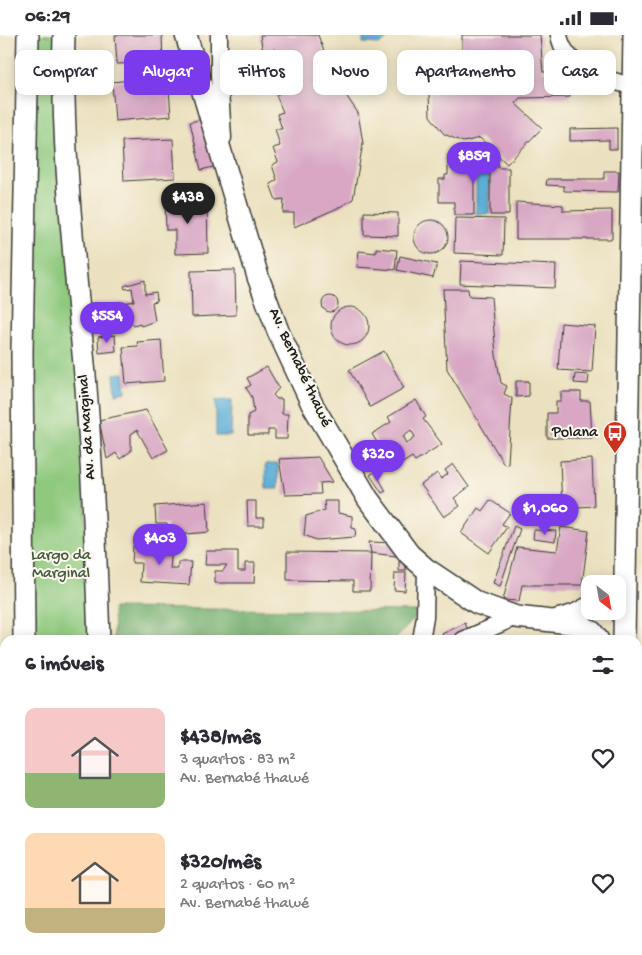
<!DOCTYPE html>
<html lang="pt">
<meta charset="utf-8">
<style>
:root{--surface:#fff;--page:#f2f2f3;--text:#2b2b33;--muted:#7c7c81;--accent:#7c3aed}
body{margin:0;font-family:"Gochi Hand",sans-serif;background:var(--page);color:var(--text);height:100vh;display:flex;flex-direction:column;font-size:19px;white-space:nowrap}
*{box-sizing:border-box;margin:0}
p{font-size:16px;color:var(--muted)}
.icon{flex:none;width:28px;height:28px;fill:none;stroke:currentColor;stroke-width:2;stroke-linecap:round;stroke-linejoin:round}
.map{position:relative;flex:1;overflow:hidden}
.drawer{position:absolute;left:0px;top:600px;width:642px;height:320px;display:flex;flex-direction:column;background:var(--surface);border-radius:15px 15px 0 0;box-shadow:0 2px 12px #0003}
.drawer>*{flex:none}
.banner{position:absolute;left:15px;top:15px;width:612px;height:45px;display:flex;gap:10px}
.needle{width:32px;rotate:149deg}
.fabs{position:absolute;left:581px;top:540px;display:grid;gap:10px}
.fabs a{display:grid;place-items:center;width:45px;height:45px;border-radius:10px;background:var(--surface);box-shadow:0 2px 12px #0003;font-size:25px}
.price{position:absolute;translate:-50% -42px;padding:0 11px;border-radius:18px;background:var(--accent);color:#fff;font-size:16px;line-height:32px;filter:drop-shadow(0 1px 2px #0008)}
.price::after{content:'';position:absolute;left:50%;top:30px;width:15px;height:11px;margin-left:-8px;background:inherit;clip-path:polygon(0 0,100% 0,50% 100%)}
.price.current{background:#222;color:#fff}
ul{padding:0;list-style:none}
li{display:flex;align-items:center;gap:15px;height:125px;padding:0 25px}
li span{display:grid;place-items:center;flex:none;width:140px;height:100px;border-radius:10px;color:#555}
li>.icon{margin-inline-start:auto}
span .icon{width:60px;height:60px;fill:#fffc;stroke-width:1}
li b{font-size:21px}
h2{display:flex;justify-content:space-between;align-items:center;height:60px;padding:0 25px;font-size:21px}
.chip{padding:0 18px;border-radius:10px;background:var(--surface);box-shadow:0 2px 12px #0003;font-size:18px;line-height:45px}
.chip.current{background:var(--accent);color:#fff}
.status{display:flex;justify-content:space-between;align-items:center;height:35px;padding:0 25px;background:var(--surface);direction:ltr}
.status svg{height:14px;fill:currentColor}
.map>svg:first-child{display:block}
</style>
<div class="status"><b>06:29</b><svg viewBox="0 0 49 12"><path d="M0 12V9h3v3zM5 12V6h3v6zM10 12V3h3v9zM15 12V0h3v12zM26 1h20v11H26zM47 4h2v5h-2z"/></svg></div>
<div class="map">
<svg width="642" height="920" viewBox="0 0 642 920">
<rect width="100%" height="100%" fill="#fbf7ec"/>
<filter id="ink" filterUnits="userSpaceOnUse"><feTurbulence type="fractalNoise" baseFrequency=".02" numOctaves="2"/><feDisplacementMap in="SourceGraphic" scale="10" xChannelSelector="R" yChannelSelector="G"/><feConvolveMatrix kernelMatrix="1 2 1 2 8 2 1 2 1" color-interpolation-filters="sRGB"/></filter>
<filter id="wash" filterUnits="userSpaceOnUse"><feTurbulence type="fractalNoise" baseFrequency=".0096" numOctaves="4" result="noise"/><feDisplacementMap in="SourceGraphic" scale="20" xChannelSelector="R" yChannelSelector="G"/><feGaussianBlur stdDeviation="1.12" result="paint"/><feColorMatrix in="noise" values="0 0 0 0 0 0 0 0 0 0 0 0 0 0 0 0 0 1.4 0 .05"/><feComposite in="paint" operator="in"/></filter>
<g filter="url(#wash)">
<rect width="100%" height="100%" fill="#ebe1c0"/>
<g fill="#8ec97e" stroke="#55724d">
<path d="M35,0H57L82,368L90,605H36L30,355Z"/>
<path d="M51,915H104V920H52Z"/>
<rect x="336" y="915" width="153" height="5"/>
</g>
<g fill="#72ad6d" stroke="#476444">
<path d="M113,573L421,576L395,605H114Z"/>
<rect x="128" y="915" width="166" height="5"/>
</g>
<g fill="#5baed7" stroke="#3c657a">
<path d="M363,0H391L381,9L363,8Z"/>
<rect x="476" y="138" width="13" height="41"/>
<path d="M124,338L126,357L116,359L114,339Z"/>
<path d="M216,365H232L231,401H216Z"/>
<path d="M265,429H278V454H266Z"/>
</g>
<g id="blocks">
<g fill="#d8a7c4" fill-rule="evenodd">
<path d="M115,0H162L163,27L117,29Z"/>
<path d="M260,0H318L333,41L358,78L363,108L353,164L338,173L294,192V178H283L284,164L276,165L270,149L277,145L272,130L278,127L273,113L280,111L275,94H282L277,79L283,77L276,60L282,57L275,14L263,17Z"/>
<path d="M462,0H540L543,37H570V62L520,63L515,68L542,93L507,129L480,103L463,107L444,99L430,81L429,59L439,44L462,20Z"/>
<path d="M168,41L171,81L115,86L112,47Z"/>
<path d="M206,83L217,131L201,135L190,87Z"/>
<path d="M617,93V114H609V105L570,106V94Z"/>
<path d="M173,104L175,143L124,146L122,106Z"/>
<path d="M448,120H490L498,128V133H509V180H490V137H474V180H454V167H439V144H445V140H448Z"/>
<path d="M604,136H619L618,157L564,156V151L546,150L547,144H604Z"/>
<path d="M207,165L208,218L175,219V195H166L165,166Z"/>
<path d="M516,167L563,170V176L612,175V204H516Z"/>
<path d="M364,177L398,178V201L364,200Z"/>
<path d="M455,183L504,184L503,220L454,218Z"/>
<circle cx="431" cy="202" r="17"/>
<path d="M376,213L397,215L395,235L357,232L359,216L376,218Z"/>
<path d="M400,221L437,229L433,243L397,235Z"/>
<path d="M461,226L556,230L555,253L460,249Z"/>
<path d="M235,235L236,280L192,282L191,236Z"/>
<path d="M145,245V259L156,257L157,266L152,267L155,286L141,291L140,289L134,291L132,288L126,290L120,287L112,293L109,277L103,278V272L134,266L132,253L125,254L124,251Z"/>
<path d="M443,254H468L469,261L491,262L496,320L501,348L507,351L504,359L512,363L508,428L504,429L447,334Z"/>
<circle cx="330" cy="269" r="8"/>
<circle cx="350" cy="291" r="19"/>
<path d="M561,288L595,291L592,337L558,335Z"/>
<path d="M115,300L116,316L99,318L98,302Z"/>
<path d="M161,305L164,346L126,349L123,312L138,311L137,307Z"/>
<path d="M384,316L404,353L370,372L349,335Z"/>
<path d="M267,332L279,353L273,360L277,364H282V379H288L287,404H275V395H268V400H248V380L254,377L252,362L246,353L251,350L247,343Z"/>
<path d="M575,339L589,340L588,349L574,348Z"/>
<path d="M516,346H529V361L516,362Z"/>
<path d="M561,357H581V366H590L592,403H547V378H556V366H561Z"/>
<path d="M416,365L426,382L423,384L442,409L415,426L412,422L393,434L372,399L391,387L388,382ZM411,395L415,402L407,408L403,401Z"/>
<path d="M146,375L168,415L153,423L137,395L131,399V416L120,424L116,418L107,424L99,385Z"/>
<path d="M318,422L333,447L320,448L321,459L285,460L279,424Z"/>
<path d="M592,424L594,471L562,473L560,426Z"/>
<path d="M453,429L469,452L454,463L460,471L444,482L421,450L437,438L441,444L448,439L445,435Z"/>
<path d="M375,437L386,456L382,458L370,440Z"/>
<path d="M490,465L510,478L502,489L507,492L489,518L461,498L478,473L482,476Z"/>
<path d="M247,466H256V483H264V491H248Z"/>
<path d="M324,466H338V478L352,481V493L356,494L355,502L316,505L304,500L306,481L325,475Z"/>
<path d="M207,467L209,497L175,500L171,495H167V489H156L155,471Z"/>
<path d="M514,491L520,494L500,551L493,548Z"/>
<path d="M561,492L589,496L582,550H522L519,566L503,565L517,512L557,516Z"/>
<path d="M534,495L556,496L555,507L533,504Z"/>
<path d="M369,507L397,508L396,521L371,518Z"/>
<path d="M133,511L172,513L170,534H178V527H191L189,550L140,547L141,528H132Z"/>
<path d="M206,516H238V536H245V528H255L254,548H215V536H223L227,530H205Z"/>
<path d="M287,517L371,518L370,556H353V546L287,545Z"/>
<path d="M406,521V536H399V522Z"/>
<path d="M395,538H406L405,556L394,555Z"/>
<path d="M465,588L469,598L455,605H444L442,599Z"/>
<path d="M498,915H537V918L498,920Z"/>
</g>
</g>
</g>
<g filter="url(#ink)">
<use href="#blocks" fill-opacity="0" stroke="#3b3a35" stroke-width="1"/>
<g fill="none" stroke-linecap="round" stroke-linejoin="round">
<g stroke="#3b3a35" stroke-width="19">
<g id="minor">
<path d="M219,0V39L223,103"/>
<path d="M559,0C565,34 605,43 633,52"/>
<path d="M421,605L425,582L426,534"/>
<path d="M463,605L516,582"/>
<path d="M574,915V920"/>
<path d="M316,920V915"/>
</g>
</g>
<g stroke="#3b3a35" stroke-width="24">
<g id="major">
<path d="M64,0C61,114 75,227 85,340C92,428 96,517 99,605"/>
<path d="M186,0L258,242L278,296L312,369L368,464L409,519L426,534L477,568L516,582L579,589L592,597L598,605"/>
<path d="M557,585L575,580L590,572"/>
<path d="M24,605L22,316L28,0"/>
<path d="M624,605L634,0"/>
<path d="M638,701H642"/>
<path d="M44,915V920"/>
<path d="M112,915V920"/>
<path d="M620,915V920"/>
</g>
</g>
<use href="#minor" stroke="#fff" stroke-width="16"/>
<use href="#major" stroke="#fff" stroke-width="21"/>
</g>
</g>
<defs>
<g id="bus-pin" transform="scale(1.25)"><path d="M0 17L-7.5 6A9.5 9.5 0 1 1 7.5 6Z" fill="#c8321e" stroke="#fbf7ec"/><path d="M-5-6H5V4H4V6H2V4H-2V6H-4V4H-5ZM-3.5-4V0h7V-4ZM-3.5 1.2v1.5H-2V1.2ZM2 1.2v1.5H3.5V1.2Z" fill="#fff"/></g>
</defs>
<g fill-rule="evenodd">
<use href="#bus-pin" x="615" y="398"/>
</g>
<g text-anchor="middle" dominant-baseline="central" stroke-width="4" stroke-linejoin="round" paint-order="stroke">
<g font-size="16" fill="#1c1c1c" stroke="#fbf7ec">
<text transform="translate(299 333) rotate(65)">Av. Bernabé thawé</text>
<text transform="translate(88 392) rotate(-94)">Av. da Marginal</text>
</g>
<g font-size="16" fill="#1c1c1c" stroke="#fbf7ec" text-anchor="end">
<text x="598" y="398">Polana</text>
</g>
<g font-size="16" fill="#44593e" stroke="#fbf7ec">
<text x="61" y="521">Largo da<tspan x="61" dy="18">Marginal</tspan></text>
</g>
</g>
</svg>
<div class="fabs">
<a><svg class="needle" viewBox="-14 -14 28 28"><path d="M0-13l5 13h-10z" fill="#e53935"/><path d="M0 13l5-13h-10z" fill="#7c7c81"/></svg></a>
</div>
<b class="price" style="left:474px;top:149px">$859</b>
<b class="price current" style="left:188px;top:190px">$438</b>
<b class="price" style="left:107px;top:309px">$554</b>
<b class="price" style="left:378px;top:447px">$320</b>
<b class="price" style="left:545px;top:501px">$1,060</b>
<b class="price" style="left:160px;top:531px">$403</b>
<div class="banner">
<a class="chip">Comprar</a>
<a class="chip current">Alugar</a>
<a class="chip">Filtros</a>
<a class="chip">Novo</a>
<a class="chip">Apartamento</a>
<a class="chip">Casa</a>
</div>
<section class="drawer">
<h2>6 imóveis<svg class="icon" aria-label="filters" viewBox="0 0 24 24"><path d="M4 7h16M4 17h16"/><circle cx="9" cy="7" r="2"/><circle cx="15" cy="17" r="2"/></svg></h2>
<ul>
<li><span style="background:linear-gradient(#f6c9c9 65%,#8fb573 0)"><svg class="icon" aria-label="home" viewBox="0 0 24 24"><path d="M3 11l9-7 9 7M6 9v11h12V9"/></svg></span><div><b>$438/mês</b><p>3 quartos · 83 m²</p><p>Av. Bernabé thawé</p></div><svg class="icon" aria-label="heart" viewBox="0 0 24 24"><path d="M12 20l-8-8c-3-5 5-10 8-4 3-6 11-1 8 4z"/></svg></li>
<li><span style="background:linear-gradient(#ffd9b3 75%,#c2b280 0)"><svg class="icon" aria-label="home" viewBox="0 0 24 24"><path d="M3 11l9-7 9 7M6 9v11h12V9"/></svg></span><div><b>$320/mês</b><p>2 quartos · 60 m²</p><p>Av. Bernabé thawé</p></div><svg class="icon" aria-label="heart" viewBox="0 0 24 24"><path d="M12 20l-8-8c-3-5 5-10 8-4 3-6 11-1 8 4z"/></svg></li>
</ul>
</section>
</div>
